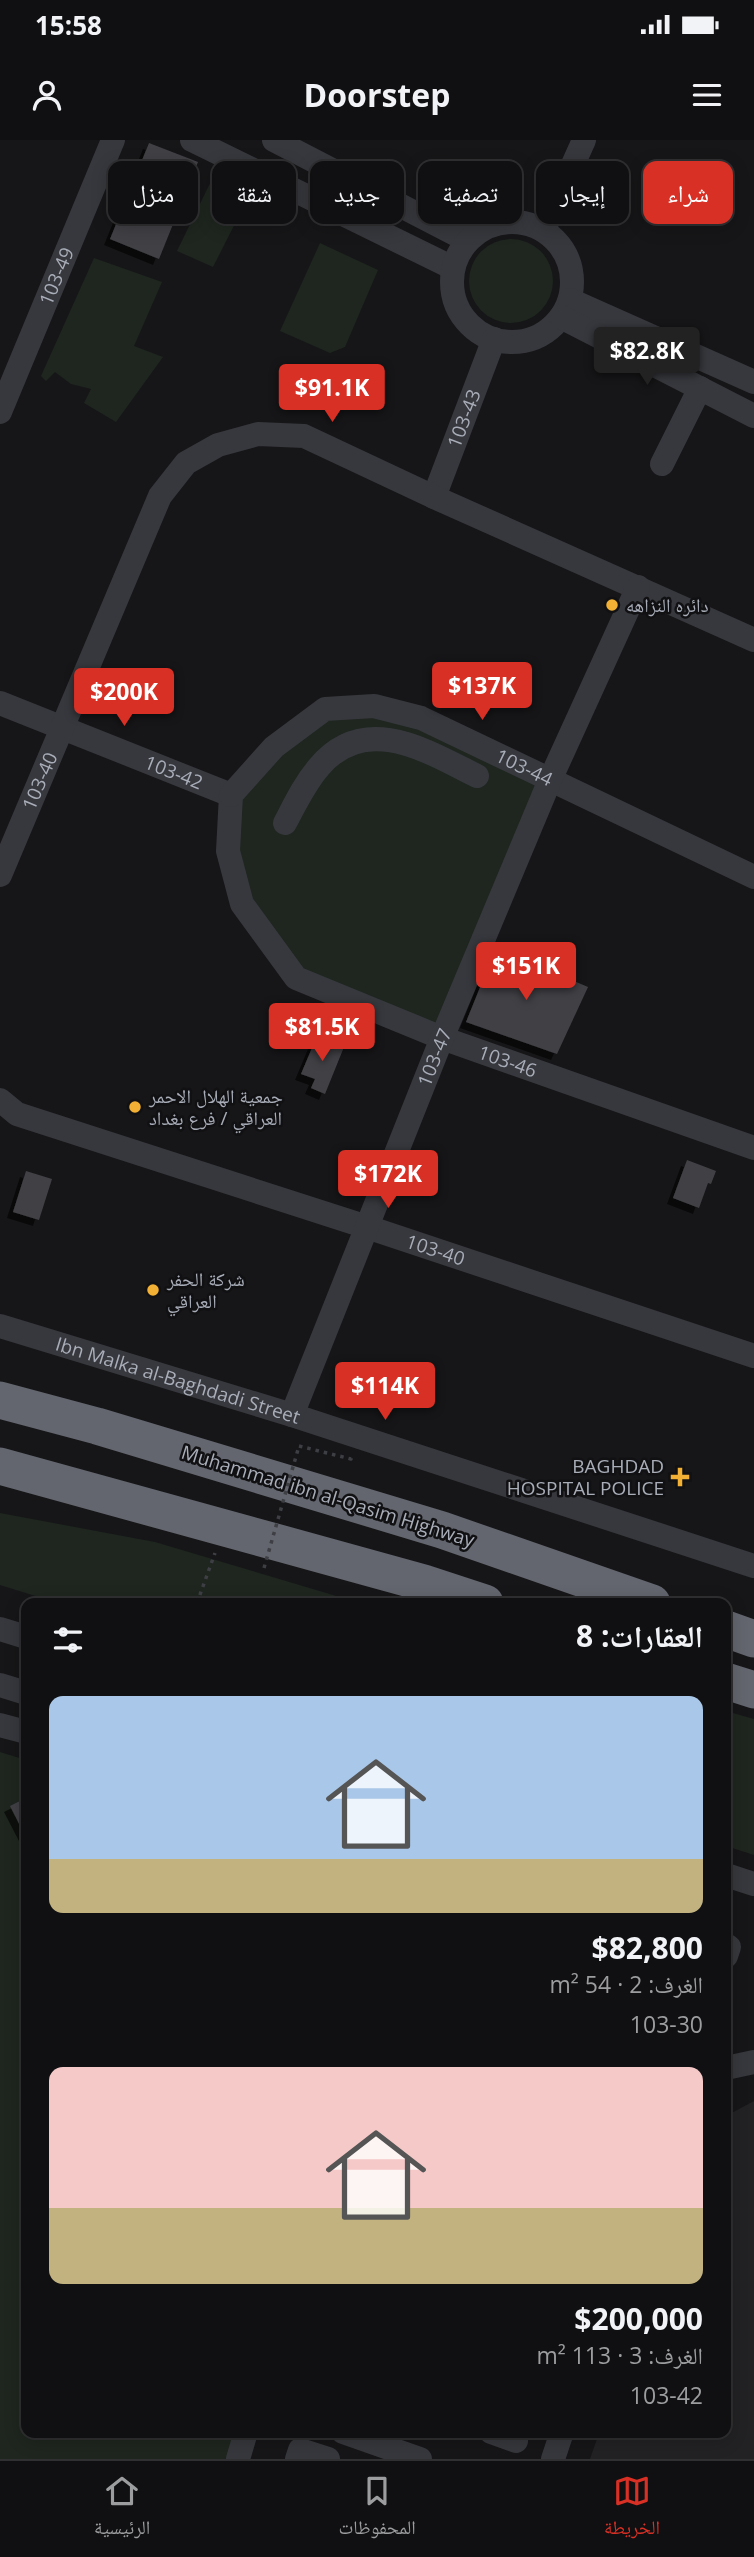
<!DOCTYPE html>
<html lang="ar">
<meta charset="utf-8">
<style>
:root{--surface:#101012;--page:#1e1e20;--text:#f1f3f6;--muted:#9c9d9f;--line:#303032;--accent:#d93025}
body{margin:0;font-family:"Open Sans","Noto Naskh Arabic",sans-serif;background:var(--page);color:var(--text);direction:rtl;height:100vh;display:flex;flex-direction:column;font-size:26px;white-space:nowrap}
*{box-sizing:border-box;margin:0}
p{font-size:23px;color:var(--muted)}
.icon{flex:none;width:38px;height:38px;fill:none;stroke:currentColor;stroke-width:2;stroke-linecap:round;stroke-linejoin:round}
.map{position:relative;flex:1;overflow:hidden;direction:ltr}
.side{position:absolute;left:21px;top:1458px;width:710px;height:840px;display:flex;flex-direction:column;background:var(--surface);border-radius:14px;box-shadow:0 4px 18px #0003,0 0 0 2px var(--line);direction:rtl}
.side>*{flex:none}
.guide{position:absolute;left:21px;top:21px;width:712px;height:63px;direction:rtl;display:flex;gap:14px}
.price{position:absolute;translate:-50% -60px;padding:0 16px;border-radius:7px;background:var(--accent);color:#fff;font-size:23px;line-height:46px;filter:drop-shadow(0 2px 4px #0008)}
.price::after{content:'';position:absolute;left:50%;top:42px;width:21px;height:16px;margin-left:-10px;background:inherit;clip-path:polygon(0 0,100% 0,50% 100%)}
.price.selected{background:#222;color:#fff}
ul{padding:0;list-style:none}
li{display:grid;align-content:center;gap:14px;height:371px;padding:0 28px}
li span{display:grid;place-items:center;height:217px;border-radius:14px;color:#555}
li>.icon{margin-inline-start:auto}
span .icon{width:126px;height:126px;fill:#fffc;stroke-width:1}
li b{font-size:30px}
h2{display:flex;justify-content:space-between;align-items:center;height:84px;padding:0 28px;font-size:30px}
.chip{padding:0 24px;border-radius:14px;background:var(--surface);box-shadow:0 4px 18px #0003,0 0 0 2px var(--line);font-size:24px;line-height:63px}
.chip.selected{background:var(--accent);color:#fff}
.status{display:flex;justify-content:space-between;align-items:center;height:49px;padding:0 35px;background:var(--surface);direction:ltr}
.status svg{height:19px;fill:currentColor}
header{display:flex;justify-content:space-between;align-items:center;height:91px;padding:0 28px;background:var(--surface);font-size:32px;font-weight:700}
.menu{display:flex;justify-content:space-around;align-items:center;height:98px;border-top:2px solid var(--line);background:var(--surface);font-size:19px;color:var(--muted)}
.menu a{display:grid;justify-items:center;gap:4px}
.menu .selected{color:var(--accent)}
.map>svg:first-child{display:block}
</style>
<div class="status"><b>15:58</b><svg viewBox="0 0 49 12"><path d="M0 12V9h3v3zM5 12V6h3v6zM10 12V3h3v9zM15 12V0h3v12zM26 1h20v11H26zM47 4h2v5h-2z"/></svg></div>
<header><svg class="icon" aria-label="menu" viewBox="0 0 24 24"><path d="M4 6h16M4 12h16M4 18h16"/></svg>Doorstep<svg class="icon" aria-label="person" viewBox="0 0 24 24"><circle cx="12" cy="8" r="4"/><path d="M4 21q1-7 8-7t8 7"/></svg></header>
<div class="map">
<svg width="754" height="2319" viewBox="0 0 754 2319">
<defs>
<filter id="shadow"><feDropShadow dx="-6" dy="6" stdDeviation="0" flood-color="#0009"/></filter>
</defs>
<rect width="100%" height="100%" fill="#161618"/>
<path fill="#222225" d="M754,1961V2319H590L599,2293L726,2292V1976Z"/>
<g fill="#1e261f">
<path d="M216,31L253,48L213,127L177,111Z"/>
<circle cx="511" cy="141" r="42"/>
<path d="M320,103L378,130L345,207L330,213L280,191Z"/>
<path d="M94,118L162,142L134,206L163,217L116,282L84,263L91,249L71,244L55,232L46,241L41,236Z"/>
<path d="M316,565L421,578L550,640L439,886L296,838L242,764L231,655Z"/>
<path d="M0,1373L155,1402L360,1463H58L0,1445Z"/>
<path d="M726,1571L754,1579V1715L726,1706Z"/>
<path d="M0,1612L26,1620V2292L236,2293L228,2319H0Z"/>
</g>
<g fill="#404145" filter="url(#shadow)">
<path d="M149,3L198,22L159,119L110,99Z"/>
<path d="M496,808L588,847L557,914L466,882Z"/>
<path d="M317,896L344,907L325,954L311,948L315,939L301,934Z"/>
<path d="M687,1020L716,1031L711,1044L708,1043L699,1068L673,1058Z"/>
<path d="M26,1031L52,1039L39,1080L13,1072Z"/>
<path d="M26,1658V1697L10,1666Z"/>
</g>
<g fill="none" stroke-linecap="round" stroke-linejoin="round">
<g stroke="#3d3f44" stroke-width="3.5" stroke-dasharray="3.5 5" stroke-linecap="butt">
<path d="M299,1306L351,1319L352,1315"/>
<path d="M197,1463L215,1413"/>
</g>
<g stroke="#37383d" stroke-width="24">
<path d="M192,0L453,128"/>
<path d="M274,0L467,100"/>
<circle cx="512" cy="142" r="60"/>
<path d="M544,89L584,0"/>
<path d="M570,160L754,242"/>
<path d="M561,177L754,276"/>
<path id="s1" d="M0,272L113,0"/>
<path d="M662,324L700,248"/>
<path id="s2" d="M434,357L494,199"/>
<path id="s3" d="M0,563L231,655"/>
<path id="s4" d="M231,655L228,711L242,764L296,838L442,898L754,1008"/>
<path id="s5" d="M231,655L274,607L325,569L374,566L421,578L754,737"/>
<path d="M285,683C295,664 305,643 319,627C365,572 427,611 477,636"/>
<path id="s6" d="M0,735L160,356L186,323L218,305L258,294L304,296L434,357L754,500"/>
<path id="s7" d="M0,960L17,974L367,1087L754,1216"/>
<path id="s8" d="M0,1186L292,1275L754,1426"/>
<path id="s9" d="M292,1275L442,898L550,640L638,447"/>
<path d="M0,1489L26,1497"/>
<path d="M0,1545L26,1553"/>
<path d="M0,1585L26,1592"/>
<path d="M726,1735L754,1744"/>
<path d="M726,1805L729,1807L726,1816"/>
<path d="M726,1928L754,1922"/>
<path d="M343,2292L420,2319"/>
<path d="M491,2292L516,2301"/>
<path d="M238,2319L246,2292"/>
<path d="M297,2319L300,2310L328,2319"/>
<path d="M553,2319L562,2292"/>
</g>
<g stroke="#63666e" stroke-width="37">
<path d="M0,1260L97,1286L442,1390L652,1463"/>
<path d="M0,1326L424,1443L485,1463"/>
<path d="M726,1489L754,1499"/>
<path d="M726,1541L754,1550"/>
</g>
<path stroke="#3d3f44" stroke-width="3.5" stroke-dasharray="3.5 5" stroke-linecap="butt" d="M264,1428L299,1306"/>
</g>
<g fill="#f2b134" stroke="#111113" stroke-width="2.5">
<circle cx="612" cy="465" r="7"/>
<circle cx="135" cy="967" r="7"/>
<circle cx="153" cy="1150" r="7"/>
<path d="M676.5 1326.5h7v7h7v7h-7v7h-7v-7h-7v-7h7z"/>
</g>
<g text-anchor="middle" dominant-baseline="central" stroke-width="5" stroke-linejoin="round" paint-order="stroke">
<g font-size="19" fill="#a8adb8" stroke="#111113">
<text stroke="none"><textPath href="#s1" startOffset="147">103-49</textPath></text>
<text stroke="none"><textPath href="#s2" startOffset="84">103-43</textPath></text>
<text stroke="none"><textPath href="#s5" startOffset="340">103-44</textPath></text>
<text stroke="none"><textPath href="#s3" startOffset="187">103-42</textPath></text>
<text stroke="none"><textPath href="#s6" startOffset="102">103-40</textPath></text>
<text stroke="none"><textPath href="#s9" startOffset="385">103-47</textPath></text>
<text stroke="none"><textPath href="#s4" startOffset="430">103-46</textPath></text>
<text stroke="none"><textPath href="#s7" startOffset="462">103-40</textPath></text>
<text stroke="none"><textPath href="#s8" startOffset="186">Ibn Malka al-Baghdadi Street</textPath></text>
<text transform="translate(328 1356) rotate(17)">Muhammad ibn al-Qasim Highway</text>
</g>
<g font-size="19" fill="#a8adb8" stroke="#111113" text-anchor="start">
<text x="626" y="465">دائره النزاهه</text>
<text x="149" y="956">جمعية الهلال الاحمر<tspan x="149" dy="22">العراقي / فرع بغداد</tspan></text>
<text x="167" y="1139">شركة الحفر<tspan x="167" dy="22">العراقي</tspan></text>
<text x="664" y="1326" text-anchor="end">BAGHDAD<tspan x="664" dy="22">HOSPITAL POLICE</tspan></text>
</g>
</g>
</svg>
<b class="price selected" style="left:647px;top:247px">$82.8K</b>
<b class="price" style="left:332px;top:284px">$91.1K</b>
<b class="price" style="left:482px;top:582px">$137K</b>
<b class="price" style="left:124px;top:588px">$200K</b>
<b class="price" style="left:526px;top:862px">$151K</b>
<b class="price" style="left:322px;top:923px">$81.5K</b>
<b class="price" style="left:388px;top:1070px">$172K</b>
<b class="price" style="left:385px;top:1282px">$114K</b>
<div class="guide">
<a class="chip selected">شراء</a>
<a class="chip">إيجار</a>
<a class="chip">تصفية</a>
<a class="chip">جديد</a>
<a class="chip">شقة</a>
<a class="chip">منزل</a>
</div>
<section class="side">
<h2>العقارات: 8<svg class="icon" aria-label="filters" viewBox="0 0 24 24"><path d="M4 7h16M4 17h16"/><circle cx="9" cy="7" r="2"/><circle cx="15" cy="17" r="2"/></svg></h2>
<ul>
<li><span style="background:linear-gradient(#a9c7e8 75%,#c2b280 0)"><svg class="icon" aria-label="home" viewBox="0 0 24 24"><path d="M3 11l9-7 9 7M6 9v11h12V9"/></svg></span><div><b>$82,800</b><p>الغرف: 2 · 54 m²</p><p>103-30</p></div></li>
<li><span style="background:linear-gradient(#f6c9c9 65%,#c2b280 0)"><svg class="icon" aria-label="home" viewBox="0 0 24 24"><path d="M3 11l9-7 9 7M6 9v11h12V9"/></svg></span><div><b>$200,000</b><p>الغرف: 3 · 113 m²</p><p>103-42</p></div></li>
</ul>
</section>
</div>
<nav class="menu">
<a class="selected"><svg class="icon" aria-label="map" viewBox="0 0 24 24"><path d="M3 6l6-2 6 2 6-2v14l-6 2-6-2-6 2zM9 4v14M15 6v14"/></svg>الخريطة</a>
<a><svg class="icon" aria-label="saved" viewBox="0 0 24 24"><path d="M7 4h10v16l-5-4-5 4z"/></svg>المحفوظات</a>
<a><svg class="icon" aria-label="home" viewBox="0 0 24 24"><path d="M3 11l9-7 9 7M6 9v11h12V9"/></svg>الرئيسية</a>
</nav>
